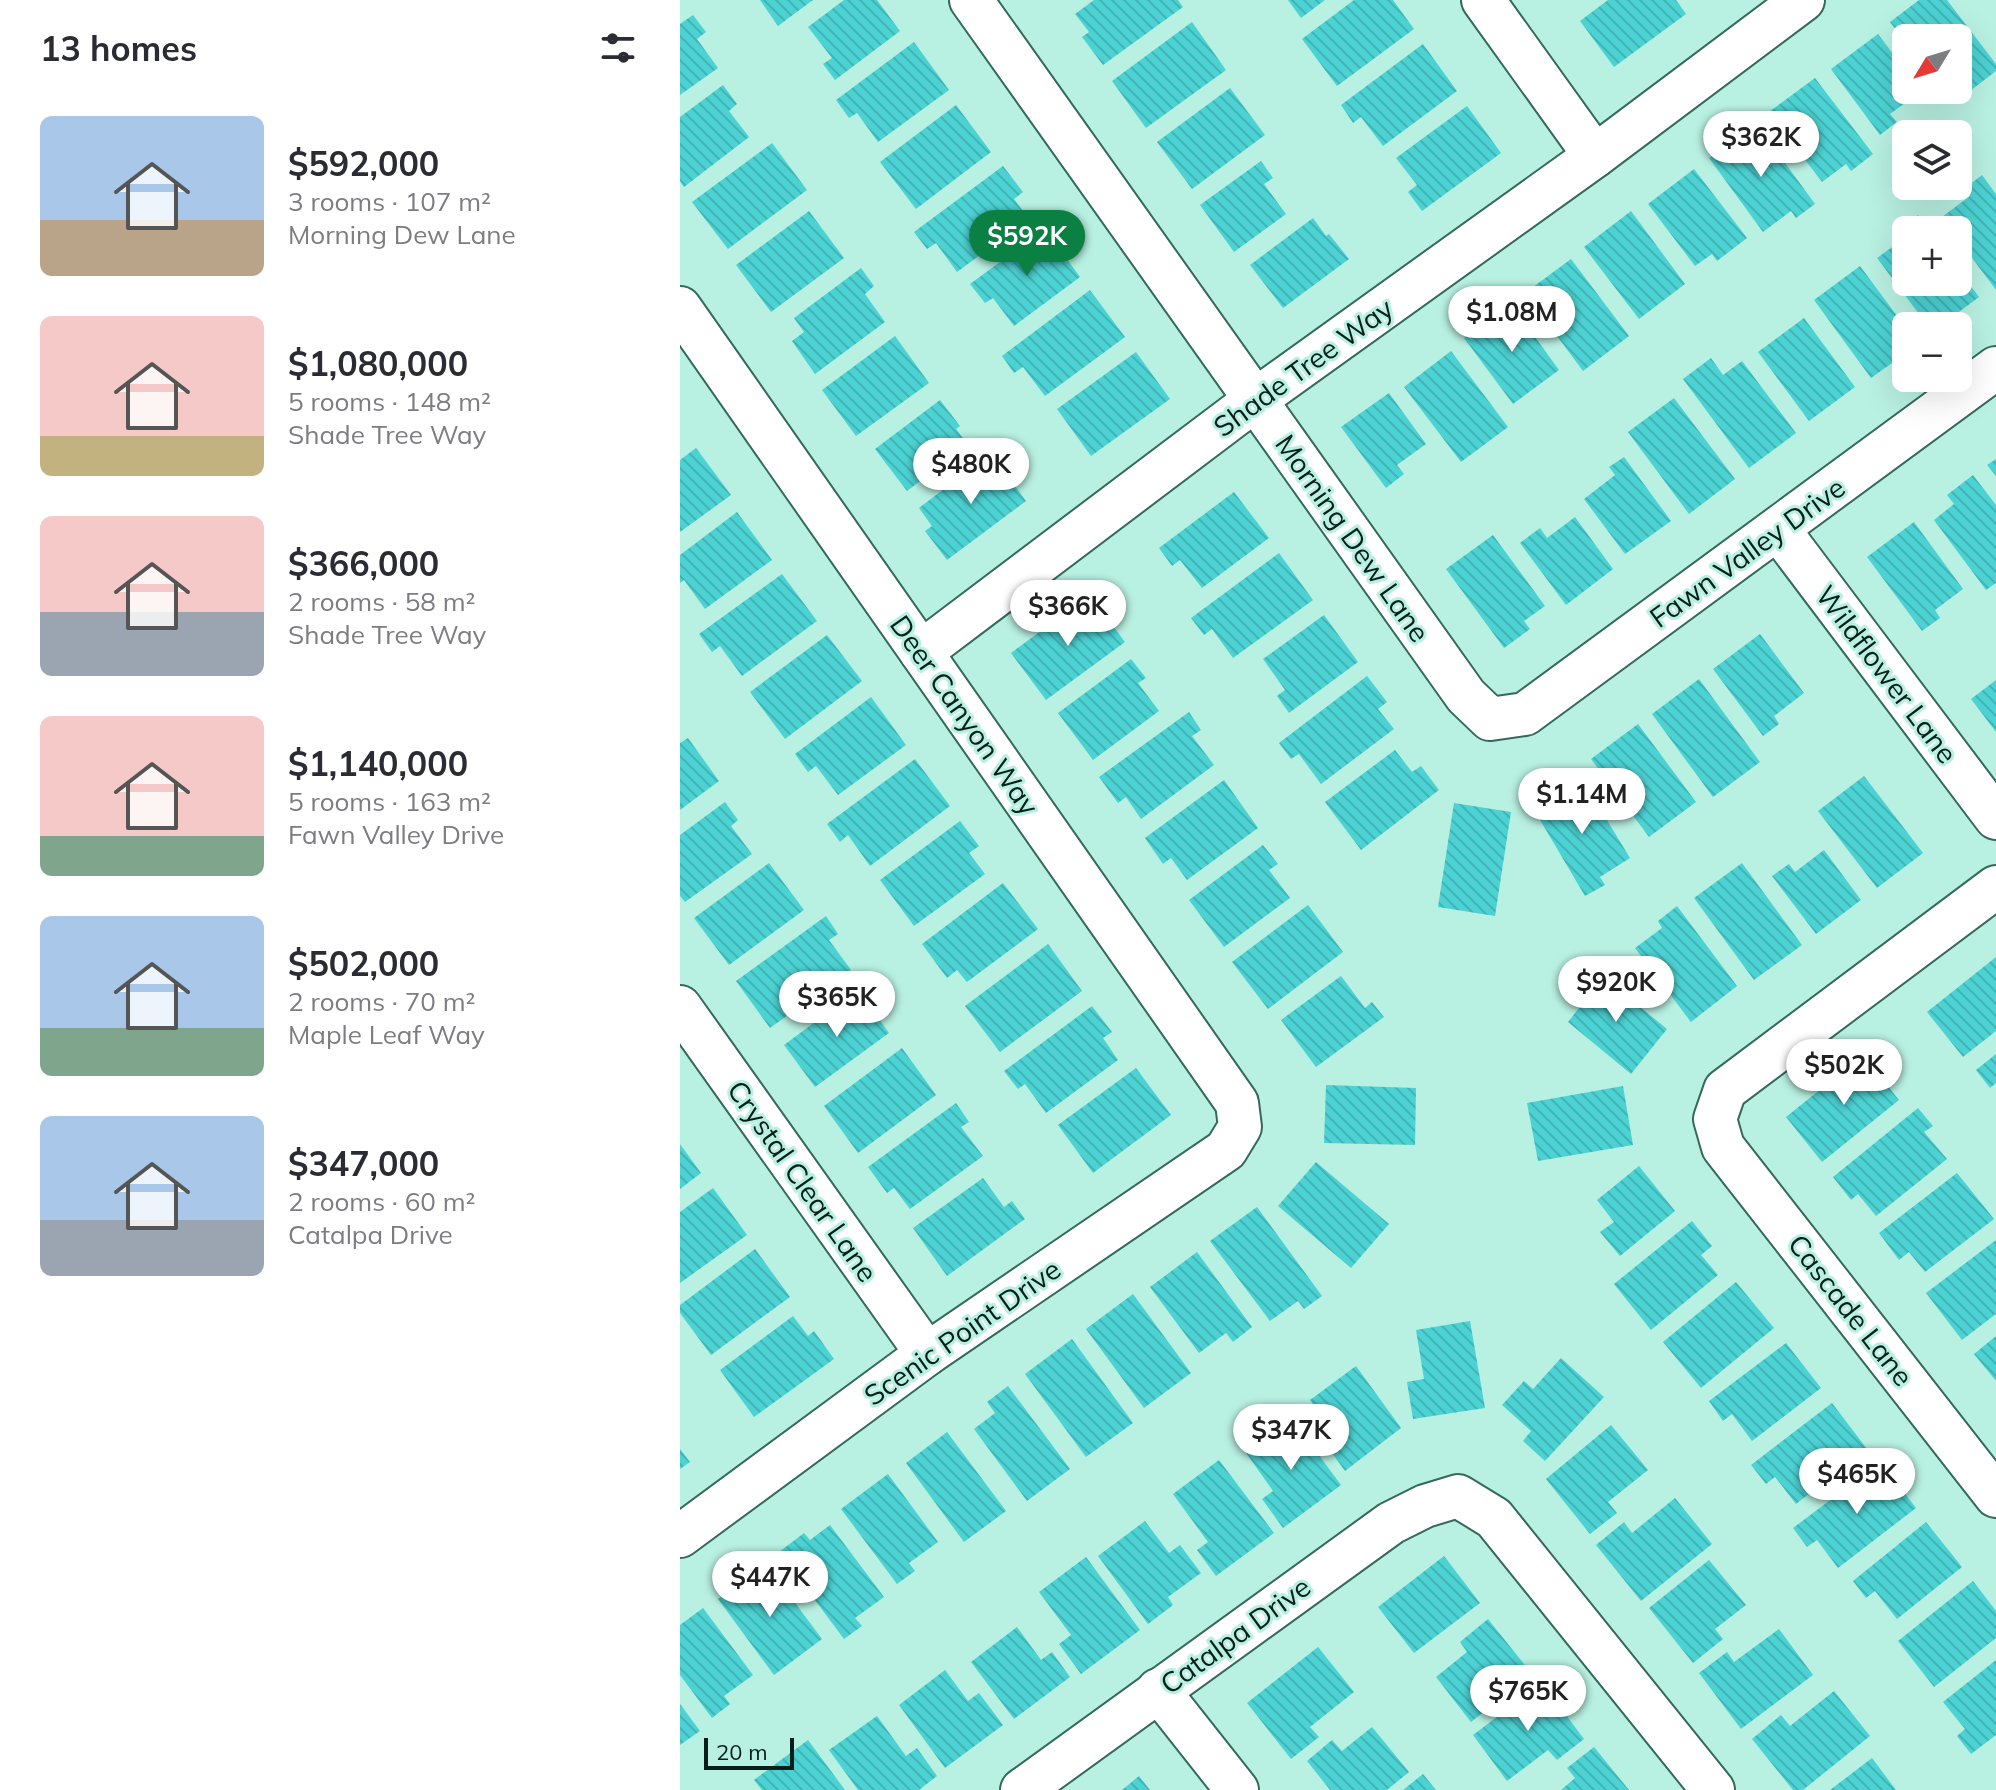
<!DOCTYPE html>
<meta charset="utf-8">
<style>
:root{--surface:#fff;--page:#f7f7f7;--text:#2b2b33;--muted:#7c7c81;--accent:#0b8043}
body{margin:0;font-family:Mulish,sans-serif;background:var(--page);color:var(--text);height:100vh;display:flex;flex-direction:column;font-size:30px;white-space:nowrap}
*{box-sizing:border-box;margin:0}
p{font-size:26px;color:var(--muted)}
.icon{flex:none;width:44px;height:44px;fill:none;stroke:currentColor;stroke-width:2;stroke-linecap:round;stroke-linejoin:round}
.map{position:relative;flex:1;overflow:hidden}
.panel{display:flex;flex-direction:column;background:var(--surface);width:680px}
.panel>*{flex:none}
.needle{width:52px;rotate:232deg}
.buttons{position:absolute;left:1212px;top:24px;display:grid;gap:16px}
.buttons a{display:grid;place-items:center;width:80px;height:80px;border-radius:12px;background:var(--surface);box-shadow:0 8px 32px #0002;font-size:40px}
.scale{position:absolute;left:24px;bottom:20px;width:90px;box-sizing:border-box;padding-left:8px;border:4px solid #081e19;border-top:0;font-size:22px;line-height:28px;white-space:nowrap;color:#081e19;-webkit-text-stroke:6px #b8f0e1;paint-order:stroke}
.price{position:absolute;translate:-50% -68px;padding:0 18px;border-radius:28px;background:#fff;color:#222;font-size:26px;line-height:52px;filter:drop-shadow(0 2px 4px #0008)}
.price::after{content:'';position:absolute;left:50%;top:48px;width:24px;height:18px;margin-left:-12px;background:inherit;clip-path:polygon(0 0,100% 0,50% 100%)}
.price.on{background:var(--accent);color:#fff}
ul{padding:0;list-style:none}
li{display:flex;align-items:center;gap:24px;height:200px;padding:0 40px}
li span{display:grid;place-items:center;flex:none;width:224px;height:160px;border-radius:12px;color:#555}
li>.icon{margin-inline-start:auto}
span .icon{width:96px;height:96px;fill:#fffc;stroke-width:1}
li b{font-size:34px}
h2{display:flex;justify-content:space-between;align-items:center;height:96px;padding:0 40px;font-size:34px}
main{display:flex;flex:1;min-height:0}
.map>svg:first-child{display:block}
</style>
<main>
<section class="panel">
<h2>13 homes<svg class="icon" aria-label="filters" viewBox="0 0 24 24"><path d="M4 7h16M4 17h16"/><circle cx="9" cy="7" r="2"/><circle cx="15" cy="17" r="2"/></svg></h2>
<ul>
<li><span style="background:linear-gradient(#a9c7e8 65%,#b9a48a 0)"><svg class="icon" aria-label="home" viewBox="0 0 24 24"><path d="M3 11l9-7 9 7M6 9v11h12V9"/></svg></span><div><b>$592,000</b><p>3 rooms · 107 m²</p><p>Morning Dew Lane</p></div></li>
<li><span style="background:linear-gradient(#f6c9c9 75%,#c2b280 0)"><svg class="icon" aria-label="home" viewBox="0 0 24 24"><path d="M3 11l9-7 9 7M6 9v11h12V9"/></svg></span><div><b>$1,080,000</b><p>5 rooms · 148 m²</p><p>Shade Tree Way</p></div></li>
<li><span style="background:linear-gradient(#f6c9c9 60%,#9aa5b1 0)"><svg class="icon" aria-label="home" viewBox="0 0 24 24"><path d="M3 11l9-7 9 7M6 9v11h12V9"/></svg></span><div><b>$366,000</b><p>2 rooms · 58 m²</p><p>Shade Tree Way</p></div></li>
<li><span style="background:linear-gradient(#f6c9c9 75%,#7fa58c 0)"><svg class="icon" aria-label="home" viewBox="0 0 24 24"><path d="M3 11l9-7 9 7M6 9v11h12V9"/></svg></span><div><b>$1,140,000</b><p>5 rooms · 163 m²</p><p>Fawn Valley Drive</p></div></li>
<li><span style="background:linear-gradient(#a9c7e8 70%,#7fa58c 0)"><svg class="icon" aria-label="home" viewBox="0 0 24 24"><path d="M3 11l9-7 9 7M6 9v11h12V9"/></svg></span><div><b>$502,000</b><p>2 rooms · 70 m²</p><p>Maple Leaf Way</p></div></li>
<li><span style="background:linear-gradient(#a9c7e8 65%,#9aa5b1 0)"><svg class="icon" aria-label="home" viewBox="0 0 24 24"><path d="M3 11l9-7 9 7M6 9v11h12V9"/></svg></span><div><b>$347,000</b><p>2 rooms · 60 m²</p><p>Catalpa Drive</p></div></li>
</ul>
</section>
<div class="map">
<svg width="1316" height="1790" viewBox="0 0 1316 1790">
<defs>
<pattern id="building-back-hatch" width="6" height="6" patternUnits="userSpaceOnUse" patternTransform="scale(2)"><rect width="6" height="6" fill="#4dd2d3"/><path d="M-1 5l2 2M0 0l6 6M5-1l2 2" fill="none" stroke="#42b4b5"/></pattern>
</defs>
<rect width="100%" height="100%" fill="#b8f0e1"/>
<g fill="url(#building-back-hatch)">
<path d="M80,0H133L98,26Z"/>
<path d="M164,0H197L220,31L155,80L143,64L152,58L128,27Z"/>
<path d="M414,0H498L503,7L423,65L402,37L409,32L395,14Z"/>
<path d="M608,0H645L621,18Z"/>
<path d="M674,0H713L734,29L657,86L622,39Z"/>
<path d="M928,0H996L1006,14L934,67L900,21Z"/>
<path d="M1239,0H1267L1316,64V71L1273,104L1262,90H1278V38H1226V43L1210,22Z"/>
<path d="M13,15L26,32L17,39L38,68L0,95V24Z"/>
<path d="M512,22L546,70L466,128L432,81Z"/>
<path d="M1198,34L1226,71V90H1243L1210,114L1217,122L1200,135L1151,69Z"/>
<path d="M234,42L269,90L198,142L177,113L169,118L156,100Z"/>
<path d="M743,44L777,91L703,146L681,117L673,123L661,105Z"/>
<path d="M1135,78L1193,154L1171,171L1166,164L1142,182L1089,112Z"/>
<path d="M43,85L57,104L49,111L69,137L4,187L0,181V117Z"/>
<path d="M550,88L585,135L512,189L477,142Z"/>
<path d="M276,105L311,152L236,209L200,162Z"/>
<path d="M787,106L821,153L742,211L728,192L737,185L716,158Z"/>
<path d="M1076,123L1135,204L1116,218L1111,211L1083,232L1029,158Z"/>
<path d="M92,143L127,190L48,249L12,202Z"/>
<path d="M581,161L593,178L584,184L606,214L554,252L520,205Z"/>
<path d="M323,166L343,192L334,199L349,219L277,272L256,243L247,249L234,232Z"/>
<path d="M1014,169L1067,238L1037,261L1032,254L1015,266L968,204Z"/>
<path d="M1302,175L1316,194V290L1278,239V230H1271L1262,217L1290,196L1284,189Z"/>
<path d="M129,211L164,258L91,312L56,265Z"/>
<path d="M951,211L1005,284L959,319L904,247Z"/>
<path d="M1238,215L1249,230H1226V236L1220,229Z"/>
<path d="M633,218L646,236L649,234L669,259L603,308L570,265Z"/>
<path d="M365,229L400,277L334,326L313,298L305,303L290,284Z"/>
<path d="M1226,237V282H1278V269L1299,297L1260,326H1248L1197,258Z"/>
<path d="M891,259L949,336L903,371L845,293Z"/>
<path d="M1180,266L1226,328V353L1191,378L1134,300Z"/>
<path d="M181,268L194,286L185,294L205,322L135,374L112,341L124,332L114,318Z"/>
<path d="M410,290L445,337L365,396L343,367L334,373L322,356Z"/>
<path d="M831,304L879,370L833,404L784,338Z"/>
<path d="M1124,318L1175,387L1129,421L1078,352Z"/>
<path d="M215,336L249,383L176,436L142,390Z"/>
<path d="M771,351L828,427L781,462L724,387Z"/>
<path d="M456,352L490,399L411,456L377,409Z"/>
<path d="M1031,358L1043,375L1062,361L1116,433L1069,468L1003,379Z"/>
<path d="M709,393L746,444L717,465L724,474L706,488L661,427Z"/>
<path d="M994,398L1055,479L1009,514L948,432Z"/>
<path d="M260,400L280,426L276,429L288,445L227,491L195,449Z"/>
<path d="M16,448L51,495L0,532V460Z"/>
<path d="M311,453L346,501L267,560L245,531L252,526L239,508Z"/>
<path d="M944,457L991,521L945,554L904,499L935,475L929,467Z"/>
<path d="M1316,459V476L1307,465Z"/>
<path d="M1293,475L1316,505V583L1306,590L1254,520L1274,504L1267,495Z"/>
<path d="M554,492L589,538L522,588L500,560L492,566L479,548Z"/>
<path d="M57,512L92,560L25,609L4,580L0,583V555Z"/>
<path d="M895,517L933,569L886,605L840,543L860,528L867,538Z"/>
<path d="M1234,522L1283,589L1255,610L1260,618L1242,631L1187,557Z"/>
<path d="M813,535L865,606L844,621L850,629L824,648L766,569Z"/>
<path d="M599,553L633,600L553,658L532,629L524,635L511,618Z"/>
<path d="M102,574L137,621L62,676L40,646L32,652L19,634Z"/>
<path d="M410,595L445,642L366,700L331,653Z"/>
<path d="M644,615L678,662L609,713L597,696L605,690L583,659Z"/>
<path d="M1080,634L1124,693L1094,716L1099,724L1083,736L1033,669Z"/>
<path d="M147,635L182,681L105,739L70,692Z"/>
<path d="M451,659L466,678L458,683L479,711L413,760L378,713Z"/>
<path d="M687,676L707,702L698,709L714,729L641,784L619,754L611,759L599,743Z"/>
<path d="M1019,679L1080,762L1033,797L972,714Z"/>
<path d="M1316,680V732L1291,699Z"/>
<path d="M191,697L226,745L158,795L136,766L128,772L115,754Z"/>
<path d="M509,712L521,730L512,736L534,765L461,819L446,797L438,803L419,777Z"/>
<path d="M958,724L1016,802L969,837L911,759Z"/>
<path d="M8,738L39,781L0,810V743Z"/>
<path d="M715,750L732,772L741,766L759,790L681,850L645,802Z"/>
<path d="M235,759L270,806L190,866L168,835L160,842L147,824Z"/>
<path d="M1184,776L1243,853L1197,888L1138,811Z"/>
<path d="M902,779L950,858L920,877L925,885L905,896L853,808Z"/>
<path d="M544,780L578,828L507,880L491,858L483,864L465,838Z"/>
<path d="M45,802L58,820L51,826L72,854L5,902L0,896V835Z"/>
<path d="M774,803L831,812L815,916L758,907Z"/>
<path d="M280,821L299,846L289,853L305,874L234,926L200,880Z"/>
<path d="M583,845L598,864L589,870L610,898L544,947L509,900Z"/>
<path d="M1144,850L1181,900L1136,934L1092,876L1109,864L1115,872Z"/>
<path d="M89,863L124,910L49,965L14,918Z"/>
<path d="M1062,863L1122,945L1074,980L1014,898Z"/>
<path d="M323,883L358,929L287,982L277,970L267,978L242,944Z"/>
<path d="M628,905L663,952L588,1009L552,962Z"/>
<path d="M997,906L1057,986L1011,1022L955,948L982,928L978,921Z"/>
<path d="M146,916L158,934L149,940L171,970L90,1028L56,981Z"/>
<path d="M368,944L402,991L320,1052L285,1006Z"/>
<path d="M1316,957V1031L1283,1057L1247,1012Z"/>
<path d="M916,971L987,1029L951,1074L888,1022L910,994L902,988Z"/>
<path d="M661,976L685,1008L692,1002L704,1017L636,1067L601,1020Z"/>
<path d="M178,990L209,1033L135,1087L104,1045Z"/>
<path d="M412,1006L432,1032L423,1038L438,1060L366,1113L345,1084L338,1089L324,1071Z"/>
<path d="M222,1048L256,1095L178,1153L144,1106Z"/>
<path d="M1192,1048L1206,1066L1197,1073L1219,1100L1142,1162L1106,1117Z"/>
<path d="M1316,1054V1083L1310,1088L1296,1070Z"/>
<path d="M456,1068L491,1115L413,1173L378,1125Z"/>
<path d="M646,1085L736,1088L735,1145L644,1143Z"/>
<path d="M943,1086L953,1145L858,1161L847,1103Z"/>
<path d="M276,1103L289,1122L281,1127L303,1156L230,1209L214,1188L207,1193L188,1167Z"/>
<path d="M1238,1108L1253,1126L1244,1132L1267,1159L1196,1216L1178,1194L1171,1200L1153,1177Z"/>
<path d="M0,1144L21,1173L0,1189Z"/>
<path d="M636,1162L709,1224L671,1268L598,1206Z"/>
<path d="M959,1166L995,1211L940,1256L920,1232L934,1222L917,1200Z"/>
<path d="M1277,1173L1314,1219L1245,1272L1229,1252L1219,1260L1199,1233Z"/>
<path d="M303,1178L324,1207L332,1201L345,1219L267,1276L233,1228Z"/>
<path d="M33,1188L67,1235L0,1283V1212Z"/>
<path d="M577,1207L642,1296L624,1309L618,1301L590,1321L530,1241Z"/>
<path d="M1012,1221L1032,1246L1021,1255L1038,1275L971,1330L934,1284Z"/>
<path d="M1316,1240V1314L1282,1340L1246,1293Z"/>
<path d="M75,1249L110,1297L31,1355L0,1313V1305Z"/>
<path d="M517,1252L572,1327L553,1342L546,1333L519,1353L470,1287Z"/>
<path d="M1056,1282L1094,1328L1021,1388L983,1342Z"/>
<path d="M453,1294L511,1373L464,1408L406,1329Z"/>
<path d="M113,1316L128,1336L134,1331L154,1359L74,1417L40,1370Z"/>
<path d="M790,1321L805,1408L733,1419L727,1382L744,1379L736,1330Z"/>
<path d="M1316,1336V1381L1294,1354Z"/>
<path d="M392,1339L453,1423L406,1457L345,1374Z"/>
<path d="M1106,1343L1141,1388L1072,1441L1052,1414L1043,1421L1029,1401Z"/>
<path d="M881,1358L924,1397L865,1461L843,1441L851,1431L822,1405L844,1381L853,1389Z"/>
<path d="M676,1366L721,1428L665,1471L642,1439L653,1431L630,1400Z"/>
<path d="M328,1386L390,1469L347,1501L294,1429L315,1413L307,1402Z"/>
<path d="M1152,1403L1187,1449L1116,1504L1095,1477L1086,1484L1071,1465Z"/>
<path d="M610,1416L661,1485L603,1528L582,1499L593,1491L564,1450Z"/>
<path d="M931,1425L968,1470L928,1502L937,1513L910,1534L866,1479Z"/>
<path d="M267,1432L326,1511L284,1542L226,1463Z"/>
<path d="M0,1449L10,1462L0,1469Z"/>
<path d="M539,1460L594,1533L536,1576L517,1550L528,1542L493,1494Z"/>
<path d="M1201,1462L1236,1508L1158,1568L1137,1540L1127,1547L1113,1528Z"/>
<path d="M208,1474L258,1542L229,1563L235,1571L217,1584L161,1509Z"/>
<path d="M995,1498L1032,1544L961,1601L916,1545L944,1522L952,1533Z"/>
<path d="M465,1521L489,1553L500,1545L521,1573L488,1597L493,1605L468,1624L418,1556Z"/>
<path d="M1246,1522L1282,1567L1217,1619L1195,1591L1186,1598L1173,1581Z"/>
<path d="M150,1525L204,1597L175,1618L182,1626L164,1639L99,1552L124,1533L130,1540Z"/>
<path d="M764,1556L800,1603L734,1653L698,1607Z"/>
<path d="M406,1557L460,1630L401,1674L379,1644L391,1635L359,1592Z"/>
<path d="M1029,1560L1066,1605L1035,1629L1043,1639L1013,1663L969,1608Z"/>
<path d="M86,1564L142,1639L94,1675L38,1599Z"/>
<path d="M1293,1581L1316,1611V1638L1254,1687L1218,1641Z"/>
<path d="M23,1608L73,1675L44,1696L50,1704L32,1718L0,1675V1625Z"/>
<path d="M808,1619L852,1674L791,1722L756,1677L787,1652L780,1642Z"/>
<path d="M337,1627L361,1660L372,1652L390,1677L334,1719L291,1662Z"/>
<path d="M1099,1629L1133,1675L1061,1729L1019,1673L1047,1652L1054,1662Z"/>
<path d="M638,1647L674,1692L630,1727L639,1737L611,1759L567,1703Z"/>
<path d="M1316,1660V1735L1291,1754L1277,1736L1285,1729L1263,1702Z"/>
<path d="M265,1670L288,1701L299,1693L323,1725L265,1768L219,1705Z"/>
<path d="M862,1683L904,1739L877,1760L868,1750L827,1781L793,1735Z"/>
<path d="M1154,1691L1190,1736L1123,1790H1113L1072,1739L1101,1715L1110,1726Z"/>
<path d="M0,1704L20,1731L0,1745Z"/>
<path d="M197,1716L226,1756L237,1748L257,1776L239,1790H178L149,1750Z"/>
<path d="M692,1727L729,1772L707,1790H650L627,1761L652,1740L662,1751Z"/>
<path d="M128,1740L165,1790H82L74,1780Z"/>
<path d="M914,1747L949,1790H881L895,1778L887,1768Z"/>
<path d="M1192,1758L1216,1790H1150Z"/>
<path d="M743,1774L756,1790H723Z"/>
<path d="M459,1776L470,1790H442Z"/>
</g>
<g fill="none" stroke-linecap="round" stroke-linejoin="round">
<g stroke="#34695c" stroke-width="46">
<g id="minor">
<path d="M291,0L786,696L810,719L845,714L1316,368"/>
<path d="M803,0L915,156"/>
<path d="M0,308L557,1103L560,1127L546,1150L247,1354L0,1536"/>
<path d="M1098,529L1316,818"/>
<path d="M241,652L575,400L915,156L1123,0"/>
<path d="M1316,887L1045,1090L1035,1119L1043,1147L1316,1496"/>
<path d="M0,1007L247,1354"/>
<path d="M478,1690L557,1790"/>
<path d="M342,1790L711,1523L745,1506L778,1496L814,1518L1033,1790"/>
</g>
</g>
<use href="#minor" stroke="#fff" stroke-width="42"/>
</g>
<g text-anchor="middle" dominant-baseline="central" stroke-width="6" stroke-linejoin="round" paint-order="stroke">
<g font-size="28" fill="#081e19" stroke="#b8f0e1">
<text transform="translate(623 367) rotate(-36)">Shade Tree Way</text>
<text transform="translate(673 538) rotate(55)">Morning Dew Lane</text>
<text transform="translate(1067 552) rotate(-36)">Fawn Valley Drive</text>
<text transform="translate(1207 674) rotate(53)">Wildflower Lane</text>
<text transform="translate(285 715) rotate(55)">Deer Canyon Way</text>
<text transform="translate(123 1181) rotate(55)">Crystal Clear Lane</text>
<text transform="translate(1171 1310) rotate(52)">Cascade Lane</text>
<text transform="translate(282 1332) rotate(-35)">Scenic Point Drive</text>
<text transform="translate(555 1635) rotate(-36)">Catalpa Drive</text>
</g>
</g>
</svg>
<div class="buttons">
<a><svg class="needle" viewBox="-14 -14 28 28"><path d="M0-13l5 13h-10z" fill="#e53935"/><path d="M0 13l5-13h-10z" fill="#7c7c81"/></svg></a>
<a><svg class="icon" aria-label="layers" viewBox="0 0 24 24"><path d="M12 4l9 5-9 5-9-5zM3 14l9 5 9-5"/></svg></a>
<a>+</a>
<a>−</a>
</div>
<div class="scale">20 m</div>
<b class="price" style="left:1081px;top:179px">$362K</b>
<b class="price on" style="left:347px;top:278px">$592K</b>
<b class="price" style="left:832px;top:354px">$1.08M</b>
<b class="price" style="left:291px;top:506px">$480K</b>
<b class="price" style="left:388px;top:648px">$366K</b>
<b class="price" style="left:902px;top:836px">$1.14M</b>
<b class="price" style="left:936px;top:1024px">$920K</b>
<b class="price" style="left:157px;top:1039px">$365K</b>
<b class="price" style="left:1164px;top:1107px">$502K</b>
<b class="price" style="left:611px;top:1472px">$347K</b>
<b class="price" style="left:1177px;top:1516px">$465K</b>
<b class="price" style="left:90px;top:1619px">$447K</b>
<b class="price" style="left:848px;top:1733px">$765K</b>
</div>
</main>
